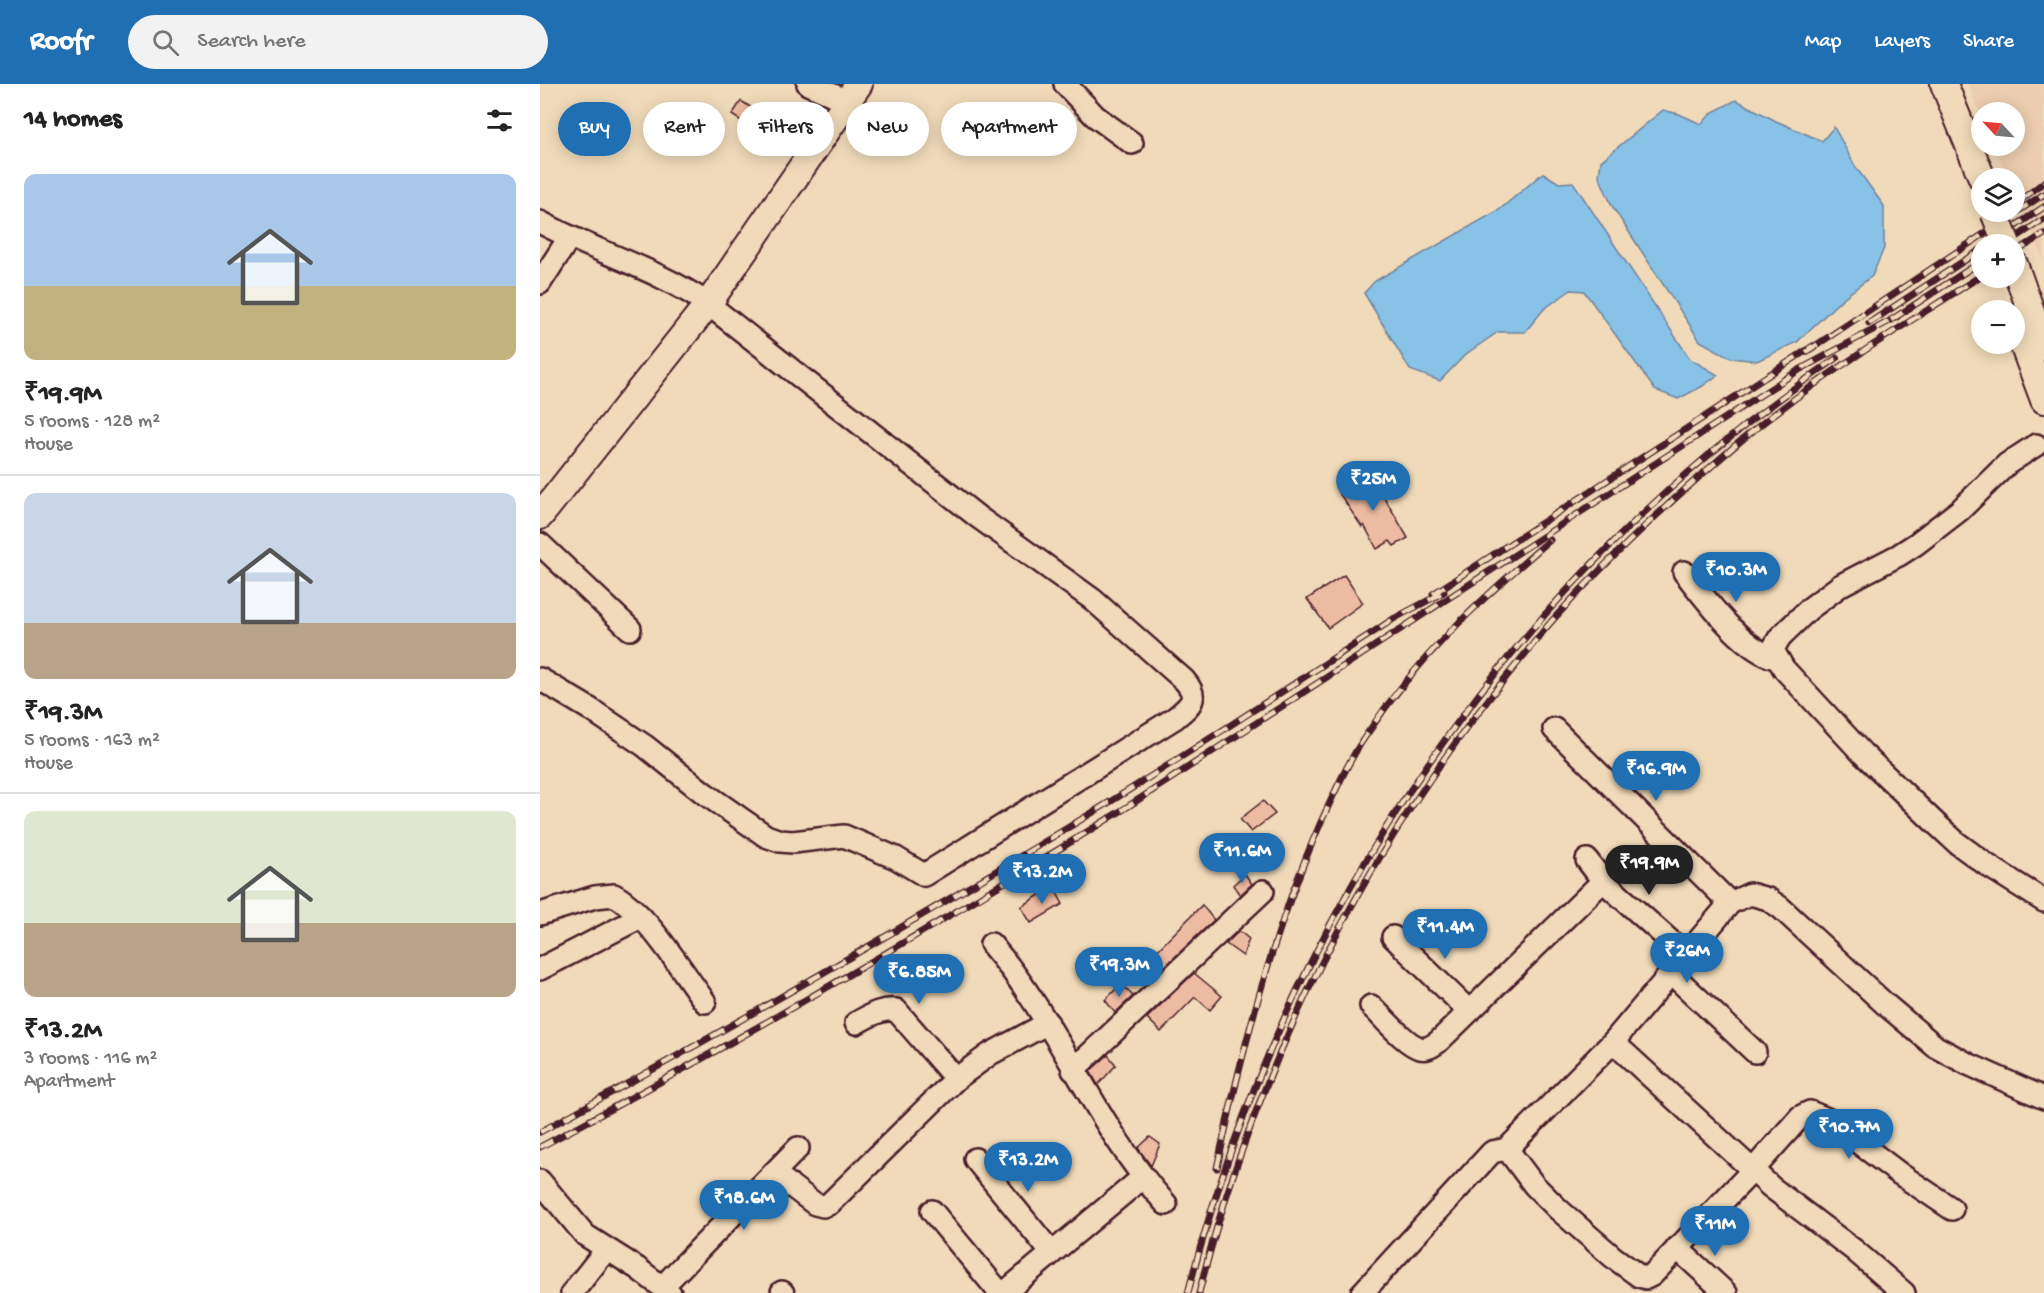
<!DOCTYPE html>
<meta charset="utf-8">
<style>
:root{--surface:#fff;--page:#f2f2f2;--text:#222;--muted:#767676;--line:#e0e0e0;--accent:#1f6fb2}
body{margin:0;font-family:"Gochi Hand",sans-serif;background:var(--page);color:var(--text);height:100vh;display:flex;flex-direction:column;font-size:22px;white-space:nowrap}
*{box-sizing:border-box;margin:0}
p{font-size:20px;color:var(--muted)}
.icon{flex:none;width:33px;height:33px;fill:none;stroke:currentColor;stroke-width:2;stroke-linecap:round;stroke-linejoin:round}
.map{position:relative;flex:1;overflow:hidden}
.panel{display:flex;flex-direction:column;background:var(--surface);width:540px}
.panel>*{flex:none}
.guide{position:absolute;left:18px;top:18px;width:570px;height:54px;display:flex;gap:12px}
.needle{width:39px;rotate:296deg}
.fabs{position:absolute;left:1431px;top:18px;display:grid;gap:12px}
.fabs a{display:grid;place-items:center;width:54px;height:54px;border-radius:50%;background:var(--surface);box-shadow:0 3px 15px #0003;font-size:30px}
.price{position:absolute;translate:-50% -51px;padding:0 14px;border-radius:21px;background:var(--accent);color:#fff;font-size:20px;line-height:39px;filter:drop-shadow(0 2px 3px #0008)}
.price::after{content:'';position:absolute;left:50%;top:36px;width:18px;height:14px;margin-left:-9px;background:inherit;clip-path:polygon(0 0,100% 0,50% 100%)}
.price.active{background:#222;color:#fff}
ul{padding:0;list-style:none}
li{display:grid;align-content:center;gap:12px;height:318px;padding:0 24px}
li+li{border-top:2px solid var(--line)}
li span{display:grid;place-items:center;height:186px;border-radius:12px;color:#555}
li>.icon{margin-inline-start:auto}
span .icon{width:108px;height:108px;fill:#fffc;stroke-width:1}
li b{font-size:26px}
h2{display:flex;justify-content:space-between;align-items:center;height:72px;padding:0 24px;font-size:26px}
.chip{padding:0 21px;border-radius:27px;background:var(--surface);box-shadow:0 3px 15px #0003;font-size:21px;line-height:54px}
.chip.active{background:var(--accent);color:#fff}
header{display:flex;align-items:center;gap:36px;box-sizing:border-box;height:84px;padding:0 30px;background:var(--accent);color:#fff}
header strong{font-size:28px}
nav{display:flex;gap:33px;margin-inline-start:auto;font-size:21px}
.search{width:420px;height:54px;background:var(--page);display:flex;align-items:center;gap:15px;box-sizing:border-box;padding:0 21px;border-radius:33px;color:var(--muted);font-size:22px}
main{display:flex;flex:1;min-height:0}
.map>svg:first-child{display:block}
</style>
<header>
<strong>Roofr</strong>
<div class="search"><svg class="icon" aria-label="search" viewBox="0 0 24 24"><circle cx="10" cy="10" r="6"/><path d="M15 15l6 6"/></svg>Search here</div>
<nav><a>Map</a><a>Layers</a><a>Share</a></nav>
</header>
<main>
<section class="panel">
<h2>14 homes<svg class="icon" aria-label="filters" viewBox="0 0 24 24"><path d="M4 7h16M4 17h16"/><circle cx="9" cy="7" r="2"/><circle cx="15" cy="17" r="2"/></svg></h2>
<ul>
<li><span style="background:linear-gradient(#a9c7e8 60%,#c2b280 0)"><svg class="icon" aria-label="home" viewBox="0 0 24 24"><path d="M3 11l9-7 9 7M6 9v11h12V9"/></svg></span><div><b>₹19.9M</b><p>5 rooms · 128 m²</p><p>House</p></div></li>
<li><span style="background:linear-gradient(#c9d6e8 70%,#b9a48a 0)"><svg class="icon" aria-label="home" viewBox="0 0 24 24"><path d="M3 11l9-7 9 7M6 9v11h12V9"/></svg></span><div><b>₹19.3M</b><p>5 rooms · 163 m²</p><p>House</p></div></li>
<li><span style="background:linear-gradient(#dfe7d0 60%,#b9a48a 0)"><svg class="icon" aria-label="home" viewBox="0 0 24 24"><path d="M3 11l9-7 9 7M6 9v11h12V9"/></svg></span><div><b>₹13.2M</b><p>3 rooms · 116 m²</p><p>Apartment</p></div></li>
</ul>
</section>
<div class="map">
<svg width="1504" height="1209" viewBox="0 0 1504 1209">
<rect width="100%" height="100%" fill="#f0dab9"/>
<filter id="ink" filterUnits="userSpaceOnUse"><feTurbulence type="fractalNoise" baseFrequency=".0167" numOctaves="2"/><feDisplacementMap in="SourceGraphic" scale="12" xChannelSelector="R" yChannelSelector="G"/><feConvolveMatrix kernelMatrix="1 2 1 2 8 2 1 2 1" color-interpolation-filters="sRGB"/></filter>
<g filter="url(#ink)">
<path fill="#eccdaf" d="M1428,0H1504V177L1475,109L1474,94H1468L1454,62H1474V28H1442L1441,32Z"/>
<g fill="#88c2e7" stroke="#6f819c" stroke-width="1.5">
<path d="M1196,16L1236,37L1282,57L1294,43L1315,82L1344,122V164L1332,192L1302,215L1257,258L1217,277L1191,274L1160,257L1072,122L1059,92L1061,77L1123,26L1139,30L1161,40L1173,28Z"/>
<path d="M1003,89L1019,99L1033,98L1150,275L1178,291L1161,303L1138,315L1115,306L1044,207L1031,206L1004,225L985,248H958L926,270L900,297L870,286L824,209L835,197L959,126Z"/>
</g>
<g fill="#edbba1" stroke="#4a1f2b" stroke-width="1.5">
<path d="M201,17L224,32L215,46L192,31Z"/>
<path d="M830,389L868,454L854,462L850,457L837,465L824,441L822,443L797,406L806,399L809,402Z"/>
<path d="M804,491L823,519L788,544L767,515Z"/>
<path d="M723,717L735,730L711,748L700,735Z"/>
<path d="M705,790L712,800L700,811L693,801Z"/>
<path d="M513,802L523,820L491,839L481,823Z"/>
<path d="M662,821L674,836L618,889L607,877Z"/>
<path d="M699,847L709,855L703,872L686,860Z"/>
<path d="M654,889L682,912L670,926L655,913L621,948L607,934Z"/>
<path d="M581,900L593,912L575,929L565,916Z"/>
<path d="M568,971L576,981L558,1001L550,987Z"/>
<path d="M610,1053L620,1060L611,1082L598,1064Z"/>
</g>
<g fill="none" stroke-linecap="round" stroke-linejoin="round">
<g stroke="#4a1f2b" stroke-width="26">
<g id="minor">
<path d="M268,0L307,17"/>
<path d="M525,0L555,32L592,59"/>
<path d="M0,138C55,168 116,184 168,220L438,433L552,515L644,596C660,614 651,621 635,634L384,791L356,774L304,752L253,758L240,757L226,752L164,709L105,662L50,625L0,595"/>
<path d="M0,199L29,154"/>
<path d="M1496,361L1467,380L1420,426L1376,460L1359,471L1301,501L1269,525L1240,553L1234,563V568L1244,585L1322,669L1392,736L1417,759L1447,781L1504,817"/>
<path d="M0,460L90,545"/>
<path d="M1144,488C1165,514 1203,567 1236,574"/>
<path d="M1014,645L1190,819"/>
<path d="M1047,776L1063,797L1146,871"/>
<path d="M0,830L55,813L74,811C108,830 141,886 165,918"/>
<path d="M853,853L929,927"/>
<path d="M451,860C519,939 555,1042 626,1120"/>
<path d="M0,885L101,833"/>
<path d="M1131,889L1215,968"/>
<path d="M831,922C842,932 866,961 880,964C887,966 892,962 898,958L1063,797"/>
<path d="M316,939C329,932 341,924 356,926L416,995"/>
<path d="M1073,958L1231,1103L1314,1166L1364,1209"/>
<path d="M533,986L723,807"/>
<path d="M967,1065L994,1101L1018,1125L1073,1173L1099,1192L1106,1194L1112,1191L1213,1086L1260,1033L1270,1028L1287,1035L1360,1090L1412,1125"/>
<path d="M435,1075L511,1168"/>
<path d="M234,1089L275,1120L283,1122L289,1120L416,995L450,970L508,939"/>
<path d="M0,1097L45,1151L97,1184L130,1209"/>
<path d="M392,1127L460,1209"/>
<path d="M1137,1164L1186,1209"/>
<path d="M122,1203L258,1064"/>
<path d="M242,1208L243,1209"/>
<path d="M32,1209L66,1166"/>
<path d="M464,1209L602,1094"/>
<path d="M822,1209L952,1068L967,1065L1073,958L1190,819L1210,810L1228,815L1241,824L1345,920L1396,963L1428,980L1504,1014"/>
</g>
</g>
<g stroke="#4a1f2b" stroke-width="30">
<g id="major">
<path d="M1404,0L1442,94"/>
<path d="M1474,180L1504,263"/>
<path d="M1476,242L1504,316"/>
<path d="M0,432L168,220L319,0"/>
</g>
</g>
<use href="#minor" stroke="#f0dab9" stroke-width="21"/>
<use href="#major" stroke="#f0dab9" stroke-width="26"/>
<g stroke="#4a1f2b" stroke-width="7">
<g id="rail">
<path d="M1481,116L1504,98"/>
<path d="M1448,160L1504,123"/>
<path d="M1466,160L1504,135"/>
<path d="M1474,169L1504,150"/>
<path d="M1351,236L1442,177"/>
<path d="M1329,239L1442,165"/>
<path d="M1266,268L1504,110"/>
<path d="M893,510L1273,262"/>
<path d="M0,1048C193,942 385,832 573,716C668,657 761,595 855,534L904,508"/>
<path d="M0,1063C199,957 393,844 584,725L1259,286L1357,233"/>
<path d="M677,1084C702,966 732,849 781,738C795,708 808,677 827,650C878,573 940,516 1010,456"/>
<path d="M648,1209C746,828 970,496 1297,274"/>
<path d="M659,1209C716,980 826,762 976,581C992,562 1006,542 1023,525C1077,466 1136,412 1196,361C1272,296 1359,245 1442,191"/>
</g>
</g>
<use href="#rail" stroke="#f0dab9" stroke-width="4.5" stroke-dasharray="14" stroke-linecap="butt"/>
<g stroke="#4a1f2b" stroke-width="30" stroke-linecap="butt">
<path id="major-bridge" d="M1454,128L1467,160"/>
</g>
<use href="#major-bridge" stroke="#f0dab9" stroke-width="26"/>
</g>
</g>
</svg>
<div class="fabs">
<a><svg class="needle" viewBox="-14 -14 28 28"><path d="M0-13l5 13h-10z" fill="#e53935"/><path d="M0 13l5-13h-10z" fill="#767676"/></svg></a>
<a><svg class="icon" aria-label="layers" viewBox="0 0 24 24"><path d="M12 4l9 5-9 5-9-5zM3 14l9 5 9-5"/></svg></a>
<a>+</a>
<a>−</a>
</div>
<b class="price" style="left:833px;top:428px">₹25M</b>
<b class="price" style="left:1196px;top:519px">₹10.3M</b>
<b class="price" style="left:1116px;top:718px">₹16.9M</b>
<b class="price" style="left:702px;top:800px">₹11.6M</b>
<b class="price active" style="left:1109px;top:812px">₹19.9M</b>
<b class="price" style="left:502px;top:821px">₹13.2M</b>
<b class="price" style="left:905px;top:876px">₹11.4M</b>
<b class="price" style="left:1147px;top:900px">₹26M</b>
<b class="price" style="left:579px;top:914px">₹19.3M</b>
<b class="price" style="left:379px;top:921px">₹6.85M</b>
<b class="price" style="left:1309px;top:1076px">₹10.7M</b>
<b class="price" style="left:488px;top:1109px">₹13.2M</b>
<b class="price" style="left:204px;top:1147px">₹18.6M</b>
<b class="price" style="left:1175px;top:1173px">₹11M</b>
<div class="guide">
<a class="chip active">Buy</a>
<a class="chip">Rent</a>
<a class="chip">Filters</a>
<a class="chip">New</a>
<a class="chip">Apartment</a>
</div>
</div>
</main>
